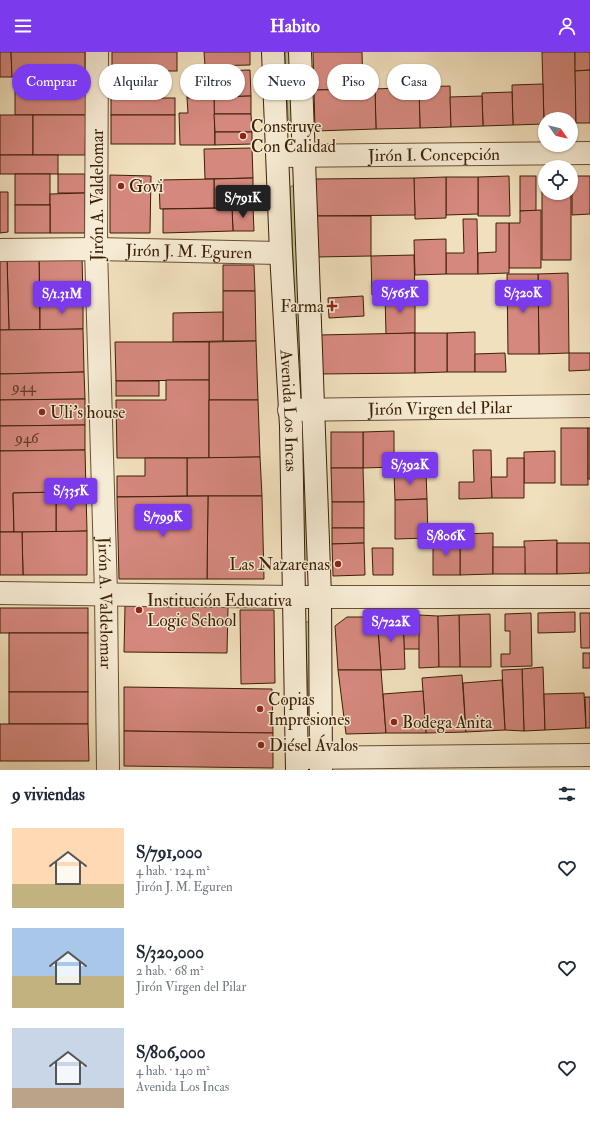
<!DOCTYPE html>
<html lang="es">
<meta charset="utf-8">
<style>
:root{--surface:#fff;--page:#f2f2f3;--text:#1f2937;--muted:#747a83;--accent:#7c3aed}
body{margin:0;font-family:"IM FELL Double Pica",serif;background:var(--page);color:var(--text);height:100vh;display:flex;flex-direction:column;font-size:15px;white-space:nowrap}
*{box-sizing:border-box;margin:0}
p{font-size:13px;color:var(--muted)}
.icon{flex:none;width:22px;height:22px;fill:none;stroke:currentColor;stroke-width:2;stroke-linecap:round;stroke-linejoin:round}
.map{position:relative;height:718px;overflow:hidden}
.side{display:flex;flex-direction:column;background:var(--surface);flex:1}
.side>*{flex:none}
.banner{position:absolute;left:12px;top:12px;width:566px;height:36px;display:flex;gap:8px}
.needle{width:26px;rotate:124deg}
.tools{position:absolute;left:538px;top:60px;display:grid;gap:8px}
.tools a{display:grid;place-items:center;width:40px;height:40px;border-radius:50%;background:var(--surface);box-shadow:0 1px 3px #0004;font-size:20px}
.price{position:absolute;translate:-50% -34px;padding:0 9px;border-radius:4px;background:var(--accent);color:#fff;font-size:13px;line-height:26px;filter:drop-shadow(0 1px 2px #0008)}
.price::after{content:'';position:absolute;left:50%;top:24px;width:12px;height:9px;margin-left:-6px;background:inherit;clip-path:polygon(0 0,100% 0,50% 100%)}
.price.active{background:#222;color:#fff}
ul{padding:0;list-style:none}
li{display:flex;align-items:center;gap:12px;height:100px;padding:0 12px}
li span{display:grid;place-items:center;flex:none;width:112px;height:80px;border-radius:0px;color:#555}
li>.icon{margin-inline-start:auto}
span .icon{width:48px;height:48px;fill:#fffc;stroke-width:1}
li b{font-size:17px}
h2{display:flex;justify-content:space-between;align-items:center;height:48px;padding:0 12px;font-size:17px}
.pill{padding:0 14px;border-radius:18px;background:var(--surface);box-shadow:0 1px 3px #0004;font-size:14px;line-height:36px}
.pill.active{background:var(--accent);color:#fff}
header{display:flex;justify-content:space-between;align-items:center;height:52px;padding:0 12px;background:var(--accent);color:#fff;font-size:18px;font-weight:800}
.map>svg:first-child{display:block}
</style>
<header><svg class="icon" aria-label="menu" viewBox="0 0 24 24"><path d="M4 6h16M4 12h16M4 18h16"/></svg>Habito<svg class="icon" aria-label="person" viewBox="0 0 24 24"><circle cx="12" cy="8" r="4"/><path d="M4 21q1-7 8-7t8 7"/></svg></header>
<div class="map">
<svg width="590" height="718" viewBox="0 0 590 718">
<rect width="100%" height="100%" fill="#f1e0bd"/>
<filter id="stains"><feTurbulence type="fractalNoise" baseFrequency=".005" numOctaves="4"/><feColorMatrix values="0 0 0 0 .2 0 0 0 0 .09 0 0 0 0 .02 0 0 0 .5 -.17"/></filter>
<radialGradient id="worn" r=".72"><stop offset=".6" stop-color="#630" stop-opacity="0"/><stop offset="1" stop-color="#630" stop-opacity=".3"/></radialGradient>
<g fill="#bbc290" stroke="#7c704a">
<path d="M285,0H295L293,71L290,70L288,66Z"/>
<path d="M294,133L301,311L298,308L297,304L290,135Z"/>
<path d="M303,387L305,388L310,516L306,515L304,512L299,389Z"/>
<path d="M309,569H311V670L309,667L305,571Z"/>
</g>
<g fill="#d5887e" stroke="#3c1f05">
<path d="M0,0H11L12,25H0Z"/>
<path d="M11,0H85V24L12,25Z"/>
<rect x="112" y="0" width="65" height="19"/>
<path d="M204,0H250V13L205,14Z"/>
<path d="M313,0H362L363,37L314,38Z"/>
<path d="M542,0H575L576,71H571V67H545L544,72Z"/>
<path d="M575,0H590V18L575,19Z"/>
<path d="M250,18L251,44L187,46V20Z"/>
<path d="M590,18V71H576L575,19Z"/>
<path d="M112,19H151V46H111Z"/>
<path d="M85,24L86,63H15V25Z"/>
<path d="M543,32L544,72L513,73L512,33Z"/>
<path d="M450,34L451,75L420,76L419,35Z"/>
<path d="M419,35L420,76L376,77L375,37Z"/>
<path d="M375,37L376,77L315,79L314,38Z"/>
<path d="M512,40L513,73L483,74L482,41Z"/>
<path d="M251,44V62H214V45Z"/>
<path d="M482,44L483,74L451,75L450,45Z"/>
<path d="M214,45L215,93H180L179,61H188L187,46Z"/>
<rect x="111" y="46" width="64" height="17"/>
<path d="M214,62H251L252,80H215Z"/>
<rect x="0" y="63" width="33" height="40"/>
<path d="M33,63H86L85,103H33Z"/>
<rect x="111" y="63" width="64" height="29"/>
<path d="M215,80H252V92L215,93Z"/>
<path d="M252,96L253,126L205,127L204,97Z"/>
<rect x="0" y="103" width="58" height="19"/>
<rect x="15" y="122" width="35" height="31"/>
<rect x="58" y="122" width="27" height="19"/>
<path d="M110,123L151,124L150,181H110Z"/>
<path d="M571,123V208H542V124H545V141H571Z"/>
<path d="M509,124L510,164H478V125Z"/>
<rect x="520" y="124" width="16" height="35"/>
<path d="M572,124H590V162L572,163Z"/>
<path d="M446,125H478V162L446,163Z"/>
<path d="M446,125V166L415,167L414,126Z"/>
<path d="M253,126V155L214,156V127Z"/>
<path d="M414,126L415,163L315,164V127Z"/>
<path d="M214,127V156L160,157L159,128Z"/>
<path d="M0,140H8V180L0,181Z"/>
<path d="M85,141V181H50V142Z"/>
<rect x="15" y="153" width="35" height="28"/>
<path d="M253,155L254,179H233L232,156Z"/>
<path d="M232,156L233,179L163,181V157Z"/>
<path d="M541,158V216H509V171H520V159Z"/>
<path d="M315,164H371V204L316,205Z"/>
<path d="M463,167H477L478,222H446V201H464Z"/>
<path d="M496,171H509V221L478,222V201L496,200Z"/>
<path d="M446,187V222L415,223L414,188Z"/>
<path d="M414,203L415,243H372L371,204Z"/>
<path d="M82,205L83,248L40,249L39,206Z"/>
<path d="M7,206H39L40,278H9Z"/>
<path d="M7,206L9,278H0V207Z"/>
<path d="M223,213H254L255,239H223Z"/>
<path d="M568,221L569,301L539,302L538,222Z"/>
<path d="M507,222H538L539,302H508Z"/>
<path d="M223,239H255L256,289H223Z"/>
<path d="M385,243H415V281L386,282Z"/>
<path d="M363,244L364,264L329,266L328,246Z"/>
<path d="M83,248V277L40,278V249Z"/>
<path d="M223,260V289L173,290V261Z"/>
<path d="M83,277L84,320L0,322V278Z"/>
<path d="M475,280V320H447V281Z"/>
<path d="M415,281V321L319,322V283Z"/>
<path d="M415,281H447V320L415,321Z"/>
<path d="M256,289L258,348H209V290Z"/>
<path d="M115,290H209V328L116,329Z"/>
<path d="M505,301L506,320H475V302Z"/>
<path d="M569,301H590V318L569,319Z"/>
<path d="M84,320L85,347L0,348V322Z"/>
<path d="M166,328H209V406H117L116,348H166Z"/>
<rect x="116" y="329" width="43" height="15"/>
<path d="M85,347V373L0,374V348Z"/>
<path d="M209,348H258L260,405L209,406Z"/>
<path d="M85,373V398L0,399V374Z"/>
<rect x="561" y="376" width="27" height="57"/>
<rect x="588" y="376" width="2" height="51"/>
<path d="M394,379V415L363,416V380Z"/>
<rect x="331" y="380" width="32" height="36"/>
<path d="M85,398L86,440L13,441L14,480H0V399Z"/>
<path d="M473,398H491L492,446L459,447V430H474Z"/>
<path d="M555,399V431H524V400Z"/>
<path d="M260,405L262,444H187V406Z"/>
<path d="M145,406H187V444L117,445V424H145Z"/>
<path d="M507,406H524V446H492L491,425H507Z"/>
<path d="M331,416H363L364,450H332Z"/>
<path d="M426,421L427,447L395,448L394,422Z"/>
<path d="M56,440H86L87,479L56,480Z"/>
<path d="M56,440V480H14L13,441Z"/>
<path d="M208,444H262L264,527H207Z"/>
<path d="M208,444L207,527H119L117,445Z"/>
<path d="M427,447L428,486L395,487V448Z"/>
<rect x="332" y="450" width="32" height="26"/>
<path d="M332,476H364V491L332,492Z"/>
<path d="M87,479V523H23L22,480Z"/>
<path d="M0,480H22L23,523H0Z"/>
<path d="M493,481V522L460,523V482Z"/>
<rect x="433" y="487" width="27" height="36"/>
<path d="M557,488V522H525L524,489Z"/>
<path d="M364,491L365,523L333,524L332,492Z"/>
<path d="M557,491H590V521L557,522Z"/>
<rect x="493" y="495" width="32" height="27"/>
<path d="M372,496H393V523H373Z"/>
<path d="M125,554L228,555L227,601L124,600Z"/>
<rect x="0" y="556" width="88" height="25"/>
<path d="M240,558H274L275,631L241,632Z"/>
<path d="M575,560V580L538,581V561Z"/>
<path d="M531,561L532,614L501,615V602H510V579H505V562Z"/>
<path d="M580,561H590V596H581Z"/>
<path d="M490,562L491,615H460L459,563Z"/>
<path d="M419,563L420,597H404L403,564Z"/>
<path d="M419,563L438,564L439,615L419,616Z"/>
<path d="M459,563L460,615H439L438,564Z"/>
<path d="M403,564L405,617L381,618L377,565Z"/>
<path d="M347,565H377L381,618H338L335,574Z"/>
<rect x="9" y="581" width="79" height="59"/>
<rect x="583" y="601" width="7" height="15"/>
<path d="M543,615L545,678L524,679L522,617Z"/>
<path d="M522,617L524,679L505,678L502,618Z"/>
<path d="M338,618H381L386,681L346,682Z"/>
<path d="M462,623L466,680L426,681L422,626Z"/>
<path d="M502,628L505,678L466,680L463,631Z"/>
<path d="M124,635L272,637L273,681L124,679Z"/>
<path d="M423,639L426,681H386L383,642Z"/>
<rect x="9" y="640" width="79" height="32"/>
<path d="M584,641L586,676L545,678L544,642Z"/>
<path d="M585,645H590V676H586Z"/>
<path d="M0,672H88L89,709H0Z"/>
<path d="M124,679L273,681V716L124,714Z"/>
</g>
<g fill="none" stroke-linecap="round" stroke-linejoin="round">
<g stroke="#694f33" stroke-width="24">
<g id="street">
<path id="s1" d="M97,0L96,197L106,542L108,718"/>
<path id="s2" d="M278,104L590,101"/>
<path id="s3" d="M0,198L96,197L281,201"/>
<path id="s4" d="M289,358L590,354"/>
<path d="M0,541L294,545H590"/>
<path d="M297,706L590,703"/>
</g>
</g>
<g stroke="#3c1f05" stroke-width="24">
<g id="secondary">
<path id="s5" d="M273,0L281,201L291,374L297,718"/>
<path d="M300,0L320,544L321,718"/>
</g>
</g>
<use href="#street" stroke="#f6ebd4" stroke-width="22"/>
<use href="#secondary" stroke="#f6ebd4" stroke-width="22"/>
</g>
<g fill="#8f2418" stroke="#f6ebd4" stroke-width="1.5">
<circle cx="243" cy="84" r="4"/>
<circle cx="121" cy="134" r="4"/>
<path d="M330 248h4v4h4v4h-4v4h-4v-4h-4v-4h4z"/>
<circle cx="42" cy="360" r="4"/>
<circle cx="338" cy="512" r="4"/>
<circle cx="139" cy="558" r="4"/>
<circle cx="260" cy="657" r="4"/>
<circle cx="394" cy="670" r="4"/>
<circle cx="261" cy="693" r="4"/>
</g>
<g text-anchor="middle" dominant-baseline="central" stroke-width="3" stroke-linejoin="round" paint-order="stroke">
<g font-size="15" fill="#623923">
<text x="24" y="335">944</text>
<text x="27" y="386">946</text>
</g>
<g font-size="17" fill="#3c1f05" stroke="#f6ebd4" text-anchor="start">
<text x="251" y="74">Construye<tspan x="251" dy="20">Con Calidad</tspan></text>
<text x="129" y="134">Govi</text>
<text x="324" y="254" text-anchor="end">Farma</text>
<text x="50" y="360">Uli's house</text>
<text x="330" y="512" text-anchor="end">Las Nazarenas</text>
<text x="147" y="548">Institución Educativa<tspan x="147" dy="20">Logic School</tspan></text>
<text x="268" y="647">Copias<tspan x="268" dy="20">Impresiones</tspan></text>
<text x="402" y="670">Bodega Anita</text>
<text x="269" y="693">Diésel Ávalos</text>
</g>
<g font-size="17" fill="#3c1f05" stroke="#f6ebd4">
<text stroke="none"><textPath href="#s2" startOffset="156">Jirón I. Concepción</textPath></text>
<text transform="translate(97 143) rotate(-90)">Jirón A. Valdelomar</text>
<text stroke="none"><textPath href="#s3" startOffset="189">Jirón J. M. Eguren</textPath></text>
<text stroke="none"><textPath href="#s4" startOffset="151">Jirón Virgen del Pilar</textPath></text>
<text stroke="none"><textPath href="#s5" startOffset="359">Avenida Los Incas</textPath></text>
<text stroke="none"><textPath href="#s1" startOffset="551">Jirón A. Valdelomar</textPath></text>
</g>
</g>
<rect width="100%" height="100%" filter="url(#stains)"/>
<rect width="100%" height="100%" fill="url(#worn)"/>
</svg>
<div class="tools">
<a><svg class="needle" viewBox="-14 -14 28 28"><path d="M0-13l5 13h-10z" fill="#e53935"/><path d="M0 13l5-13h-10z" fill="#747a83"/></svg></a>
<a><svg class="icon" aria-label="locate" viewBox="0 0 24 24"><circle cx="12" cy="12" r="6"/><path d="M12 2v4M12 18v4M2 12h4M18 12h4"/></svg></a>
</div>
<b class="price active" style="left:243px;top:167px">S/791K</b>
<b class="price" style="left:400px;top:262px">S/565K</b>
<b class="price" style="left:523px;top:262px">S/320K</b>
<b class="price" style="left:62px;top:263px">S/1.31M</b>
<b class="price" style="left:410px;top:434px">S/392K</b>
<b class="price" style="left:71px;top:460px">S/335K</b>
<b class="price" style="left:163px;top:486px">S/799K</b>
<b class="price" style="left:446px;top:505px">S/806K</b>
<b class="price" style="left:391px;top:591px">S/722K</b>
<div class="banner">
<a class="pill active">Comprar</a>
<a class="pill">Alquilar</a>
<a class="pill">Filtros</a>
<a class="pill">Nuevo</a>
<a class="pill">Piso</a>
<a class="pill">Casa</a>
</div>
</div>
<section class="side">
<h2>9 viviendas<svg class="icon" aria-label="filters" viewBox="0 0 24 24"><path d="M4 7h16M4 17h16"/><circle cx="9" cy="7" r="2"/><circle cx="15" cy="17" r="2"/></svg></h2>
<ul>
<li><span style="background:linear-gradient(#ffd9b3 70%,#c2b280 0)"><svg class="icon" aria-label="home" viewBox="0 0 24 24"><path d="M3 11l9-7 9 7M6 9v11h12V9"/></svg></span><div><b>S/791,000</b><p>4 hab. · 124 m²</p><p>Jirón J. M. Eguren</p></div><svg class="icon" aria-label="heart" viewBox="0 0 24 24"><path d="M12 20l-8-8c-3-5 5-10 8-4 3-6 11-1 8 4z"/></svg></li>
<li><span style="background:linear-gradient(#a9c7e8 60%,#c2b280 0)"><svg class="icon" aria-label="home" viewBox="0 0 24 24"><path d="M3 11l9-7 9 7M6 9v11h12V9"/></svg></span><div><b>S/320,000</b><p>2 hab. · 68 m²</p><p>Jirón Virgen del Pilar</p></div><svg class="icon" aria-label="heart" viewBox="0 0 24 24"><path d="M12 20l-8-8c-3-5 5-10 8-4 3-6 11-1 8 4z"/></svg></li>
<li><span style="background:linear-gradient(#c9d6e8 75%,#b9a48a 0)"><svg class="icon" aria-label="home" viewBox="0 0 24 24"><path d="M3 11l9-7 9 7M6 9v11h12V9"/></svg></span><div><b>S/806,000</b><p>4 hab. · 140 m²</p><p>Avenida Los Incas</p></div><svg class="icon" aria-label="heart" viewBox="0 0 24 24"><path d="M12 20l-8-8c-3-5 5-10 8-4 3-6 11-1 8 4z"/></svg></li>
</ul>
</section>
